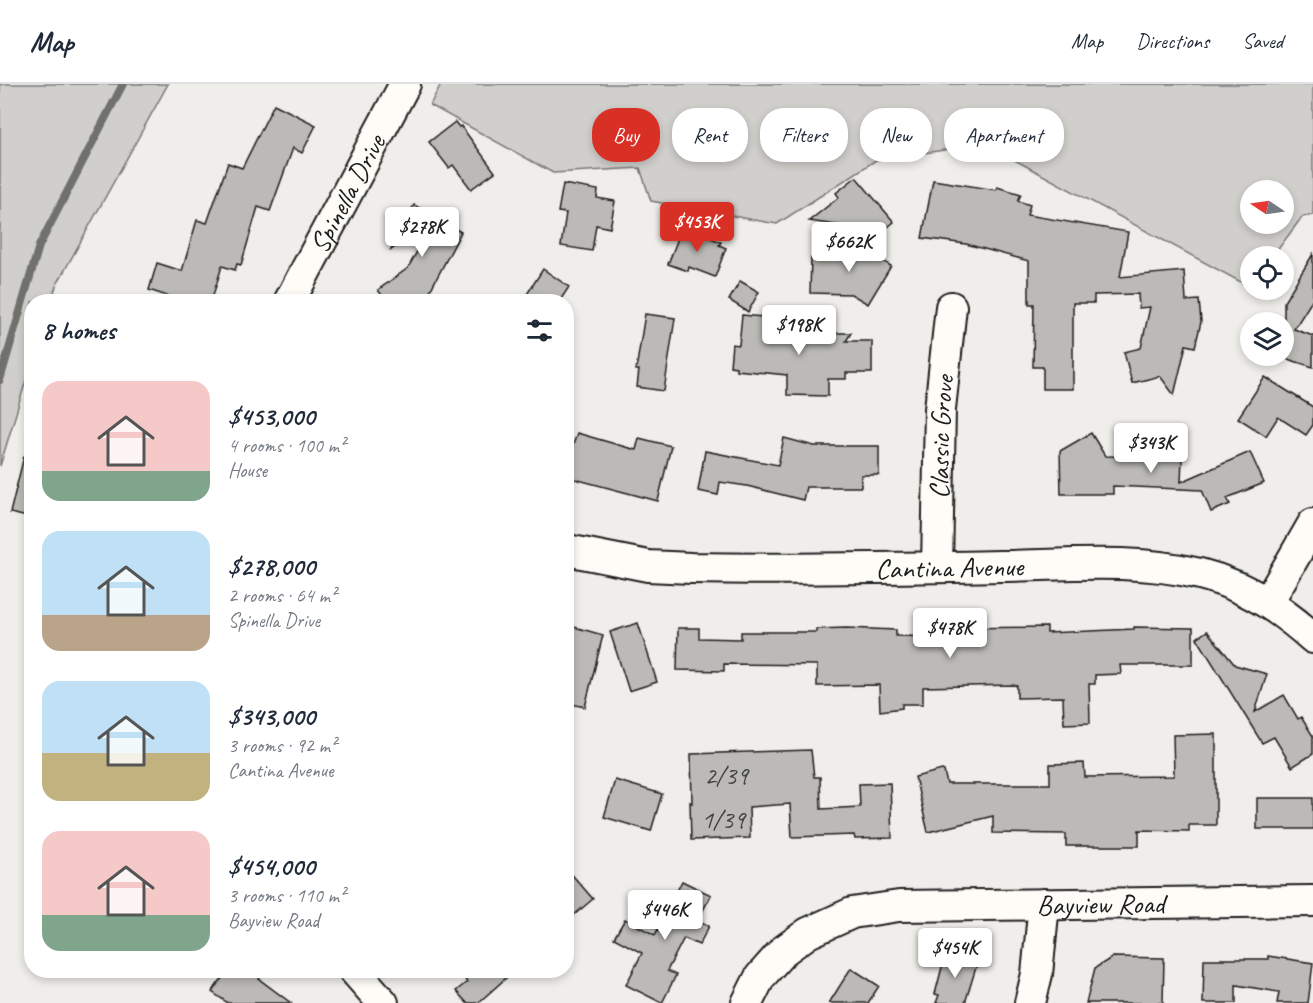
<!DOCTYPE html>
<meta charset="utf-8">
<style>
:root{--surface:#fff;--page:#f2f2f3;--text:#1f2937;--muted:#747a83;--line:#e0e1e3;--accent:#d93025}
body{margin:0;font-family:Caveat,sans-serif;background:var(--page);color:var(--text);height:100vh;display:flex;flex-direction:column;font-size:22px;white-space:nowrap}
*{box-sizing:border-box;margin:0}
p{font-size:20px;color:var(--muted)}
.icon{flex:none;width:33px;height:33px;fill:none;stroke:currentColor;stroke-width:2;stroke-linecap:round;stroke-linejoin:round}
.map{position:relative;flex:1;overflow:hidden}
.side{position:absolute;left:24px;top:210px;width:550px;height:684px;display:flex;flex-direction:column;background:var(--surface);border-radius:24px;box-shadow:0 3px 9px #0003}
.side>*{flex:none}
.hud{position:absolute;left:592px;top:24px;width:570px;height:54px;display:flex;gap:12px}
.needle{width:39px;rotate:283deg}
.controls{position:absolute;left:1240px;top:96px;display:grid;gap:12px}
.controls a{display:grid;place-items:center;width:54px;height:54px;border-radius:50%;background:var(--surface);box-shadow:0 3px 9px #0003;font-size:30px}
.price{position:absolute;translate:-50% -51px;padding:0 14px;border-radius:6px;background:#fff;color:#222;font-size:20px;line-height:39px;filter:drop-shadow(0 2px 3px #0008)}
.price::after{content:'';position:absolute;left:50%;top:36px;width:18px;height:14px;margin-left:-9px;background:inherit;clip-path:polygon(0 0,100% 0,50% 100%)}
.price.on{background:var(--accent);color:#fff}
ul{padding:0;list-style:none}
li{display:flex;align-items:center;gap:18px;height:150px;padding:0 18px}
li span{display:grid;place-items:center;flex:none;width:168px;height:120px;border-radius:18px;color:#555}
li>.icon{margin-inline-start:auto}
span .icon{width:72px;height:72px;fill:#fffc;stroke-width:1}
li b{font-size:26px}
h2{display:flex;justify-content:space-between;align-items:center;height:72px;padding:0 18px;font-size:26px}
.chip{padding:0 21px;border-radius:24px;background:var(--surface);box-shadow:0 3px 9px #0003;font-size:21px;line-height:54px}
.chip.on{background:var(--accent);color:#fff}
header{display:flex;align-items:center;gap:36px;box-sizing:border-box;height:84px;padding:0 30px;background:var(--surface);border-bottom:2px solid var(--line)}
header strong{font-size:28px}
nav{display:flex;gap:33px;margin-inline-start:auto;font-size:21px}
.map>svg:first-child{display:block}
</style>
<header>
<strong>Map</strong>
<nav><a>Map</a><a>Directions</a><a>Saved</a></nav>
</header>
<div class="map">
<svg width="1313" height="919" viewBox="0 0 1313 919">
<rect width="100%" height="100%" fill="#f0eeea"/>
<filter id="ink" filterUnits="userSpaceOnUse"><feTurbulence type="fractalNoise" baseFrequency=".0167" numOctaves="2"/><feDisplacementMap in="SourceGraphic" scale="12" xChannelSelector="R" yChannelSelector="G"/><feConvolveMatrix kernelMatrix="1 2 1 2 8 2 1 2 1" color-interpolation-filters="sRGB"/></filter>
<g filter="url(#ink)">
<g fill="#d0cfcc" stroke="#767674" stroke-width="1.5" fill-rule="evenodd">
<path d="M0,0H168L56,202L51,217L32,218L31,280L0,382Z"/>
<path d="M441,0H1313V131L1302,133L1273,172H1251L1250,203L985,60L876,76L777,140L651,117L640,84L553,89L430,21ZM1284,106V140H1251V106Z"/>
</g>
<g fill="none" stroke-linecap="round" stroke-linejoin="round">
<path stroke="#706f6d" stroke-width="8" d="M0,296L39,162L123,0"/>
</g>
<g fill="#bbbab6" stroke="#1c1c1c" stroke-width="1.5">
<path d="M274,20L316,41L302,69L293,64L270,127L258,123L241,181L237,180L235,186L222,182L211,218H185L149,206L157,179L182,187L197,136L207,139L228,79L242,84Z"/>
<path d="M455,38L459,43L461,42L495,88L471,105L453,81L449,84L429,58Z"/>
<path d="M856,93L894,138L882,148L809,137L839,113L836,109Z"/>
<path d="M933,96L996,106L997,103L1021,110L1018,117L1030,121L1027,131L1128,148L1120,193L1184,187L1186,217L1199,216L1201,238L1195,263L1186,261L1174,311L1160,292L1132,299L1124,268L1141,264L1150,223L1139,224L1138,210L1094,211V219H1073V305H1043V283H1033L1034,220H1029V177L966,160L922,154Z"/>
<path d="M563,100L598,106L597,114L615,117L610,144L596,141L592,167L561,162L566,129L558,128Z"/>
<path d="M414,121L461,148L430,207L438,218H387L378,206L408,184L421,160L413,155L414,153L410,151L390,167Z"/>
<path d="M682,144H685L721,158L719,161L726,164L715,193L689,183L688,187L668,180Z"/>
<path d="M833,146L891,182L868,220L851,210L810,209L811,174L853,175L831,148Z"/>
<path d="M1313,170V215L1294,245L1313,252V283L1284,274V218Z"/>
<path d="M543,185L569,203L559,218H522Z"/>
<path d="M740,197L759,208L748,228L729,216Z"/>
<path d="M645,230L675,234L664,307L637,303L639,286H636Z"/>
<path d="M742,231L773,234L772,249H851L846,257H872V289H846V295H828V312L787,311V291L736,286V283L730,282L732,260L739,261Z"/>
<path d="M1265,293L1313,323V341L1306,351L1278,333L1266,352L1238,334Z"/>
<path d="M577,349L636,366L639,354L671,362L658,417L567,393V359L573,361Z"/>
<path d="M1091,349L1105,372L1182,374L1181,398L1250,368L1264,399L1227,414L1230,420L1211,428L1202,406L1113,402V410H1061L1060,367Z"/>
<path d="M784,354L814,362H879V391H861V403H806L803,416L747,402L720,398L718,411L698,407L705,367L778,381Z"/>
<path d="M24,372L32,373V434L10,429Z"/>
<path d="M638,539L657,598L629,607L610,548Z"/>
<path d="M567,541L603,551L585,623L567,619Z"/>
<path d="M1047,543V549L1134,545V543L1193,544V581H1120L1121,590L1095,591V600H1089L1090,639L1064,640L1063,613L1017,614V602L1014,601L923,603V620H902V624L880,627L879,601L817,602V581L724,580V587L677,586L678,544H699V554L741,555V548H816V545L846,544L896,546V552L947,553V544Z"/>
<path d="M1207,547L1235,581L1267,590L1255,628L1284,611L1298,635L1301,633L1313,652V670L1292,683L1274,653L1262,659L1197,554Z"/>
<path d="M1216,650V741H1189V747L1139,746V762H1066V750L993,749V732L928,748L915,693L942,686L944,687L947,700H1050V680L1084,679L1085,693L1174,692L1173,651Z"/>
<path d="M811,666L814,693H820L821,725L860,723L859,700L890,699L892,754L855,755L854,751L792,753L790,720L749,723L750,754L691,756L690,718L692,719L691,670Z"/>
<path d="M615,696L662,710L651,747L604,733Z"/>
<rect x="1257" y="714" width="56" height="31"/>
<path d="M567,785L593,815L567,837Z"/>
<path d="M682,797L711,811L698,836L709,842L699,861L684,854L667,887L676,891L662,919L626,901L642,869L614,854L625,835L655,851Z"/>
<path d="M946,868L978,877L965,919H936L939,911L935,910Z"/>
<path d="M1268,872L1313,879L1308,919H1277L1279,908L1236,901V919H1203L1204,875H1268Z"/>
<path d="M1113,873L1164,874L1163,919H1086L1095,884Z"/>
<path d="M851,884L879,902L868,919H829Z"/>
<path d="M228,886H266L259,895L291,919H228L212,908Z"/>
<path d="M457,886H515L478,919H467L456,907L467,898Z"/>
</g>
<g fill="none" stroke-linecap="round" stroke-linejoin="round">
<g stroke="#1c1c1c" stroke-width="34">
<g id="street">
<path id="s1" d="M289,218L405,0"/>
<path id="s2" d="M567,466L648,482L691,484C794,486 898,484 1001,482C1066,481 1136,474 1200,490C1244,501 1280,524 1313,554"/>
<path id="s3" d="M937,483L940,325L951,223"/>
<path d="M1268,518L1313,440"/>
<path d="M354,886L383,919"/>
<path id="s4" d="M747,919L760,893L783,867L808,849L852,829L899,822L1313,817"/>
<path d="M1030,919L1037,890L1044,820"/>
</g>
</g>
<use href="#street" stroke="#fdfcf7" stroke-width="30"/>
</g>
</g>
<g text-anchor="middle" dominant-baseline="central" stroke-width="5" stroke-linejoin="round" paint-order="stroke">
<g font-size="26" fill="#444442">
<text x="726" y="691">2/39</text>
<text x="723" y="735">1/39</text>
</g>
<g font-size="28" fill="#1c1c1c" stroke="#fdfcf7">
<text stroke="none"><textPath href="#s1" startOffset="123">Spinella Drive</textPath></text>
<text stroke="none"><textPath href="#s3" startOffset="130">Classic Grove</textPath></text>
<text stroke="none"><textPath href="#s2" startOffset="384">Cantina Avenue</textPath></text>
<text stroke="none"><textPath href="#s4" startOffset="392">Bayview Road</textPath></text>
</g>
</g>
</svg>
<div class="controls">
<a><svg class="needle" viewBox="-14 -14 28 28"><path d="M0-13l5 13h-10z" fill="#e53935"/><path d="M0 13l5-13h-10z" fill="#747a83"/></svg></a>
<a><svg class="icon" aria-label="locate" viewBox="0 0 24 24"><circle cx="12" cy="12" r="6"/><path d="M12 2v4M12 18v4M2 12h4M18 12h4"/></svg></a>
<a><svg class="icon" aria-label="layers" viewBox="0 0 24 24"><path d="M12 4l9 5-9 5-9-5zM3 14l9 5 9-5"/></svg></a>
</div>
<b class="price on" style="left:697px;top:169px">$453K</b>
<b class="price" style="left:422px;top:174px">$278K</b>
<b class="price" style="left:849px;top:189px">$662K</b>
<b class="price" style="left:799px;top:272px">$198K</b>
<b class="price" style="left:1151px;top:390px">$343K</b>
<b class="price" style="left:950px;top:575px">$478K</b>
<b class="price" style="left:665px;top:857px">$446K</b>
<b class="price" style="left:955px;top:895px">$454K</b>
<div class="hud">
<a class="chip on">Buy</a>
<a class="chip">Rent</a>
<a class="chip">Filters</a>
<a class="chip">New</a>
<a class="chip">Apartment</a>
</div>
<section class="side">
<h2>8 homes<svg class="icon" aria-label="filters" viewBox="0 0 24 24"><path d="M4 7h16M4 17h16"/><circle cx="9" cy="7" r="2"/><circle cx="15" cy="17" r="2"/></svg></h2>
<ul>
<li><span style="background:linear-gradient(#f6c9c9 75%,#7fa58c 0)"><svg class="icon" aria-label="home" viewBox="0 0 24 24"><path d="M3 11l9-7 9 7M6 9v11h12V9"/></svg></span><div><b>$453,000</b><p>4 rooms · 100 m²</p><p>House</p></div></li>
<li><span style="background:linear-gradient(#bfe0f5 70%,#b9a48a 0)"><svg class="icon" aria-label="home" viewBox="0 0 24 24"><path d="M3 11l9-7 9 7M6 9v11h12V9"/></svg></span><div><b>$278,000</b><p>2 rooms · 64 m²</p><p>Spinella Drive</p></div></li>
<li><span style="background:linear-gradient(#bfe0f5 60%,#c2b280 0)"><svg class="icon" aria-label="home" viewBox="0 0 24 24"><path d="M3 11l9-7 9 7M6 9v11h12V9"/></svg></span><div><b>$343,000</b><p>3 rooms · 92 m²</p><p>Cantina Avenue</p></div></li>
<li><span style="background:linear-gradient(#f6c9c9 70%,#7fa58c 0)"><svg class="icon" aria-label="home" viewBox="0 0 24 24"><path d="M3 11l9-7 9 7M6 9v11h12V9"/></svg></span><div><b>$454,000</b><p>3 rooms · 110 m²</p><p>Bayview Road</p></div></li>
</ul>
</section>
</div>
